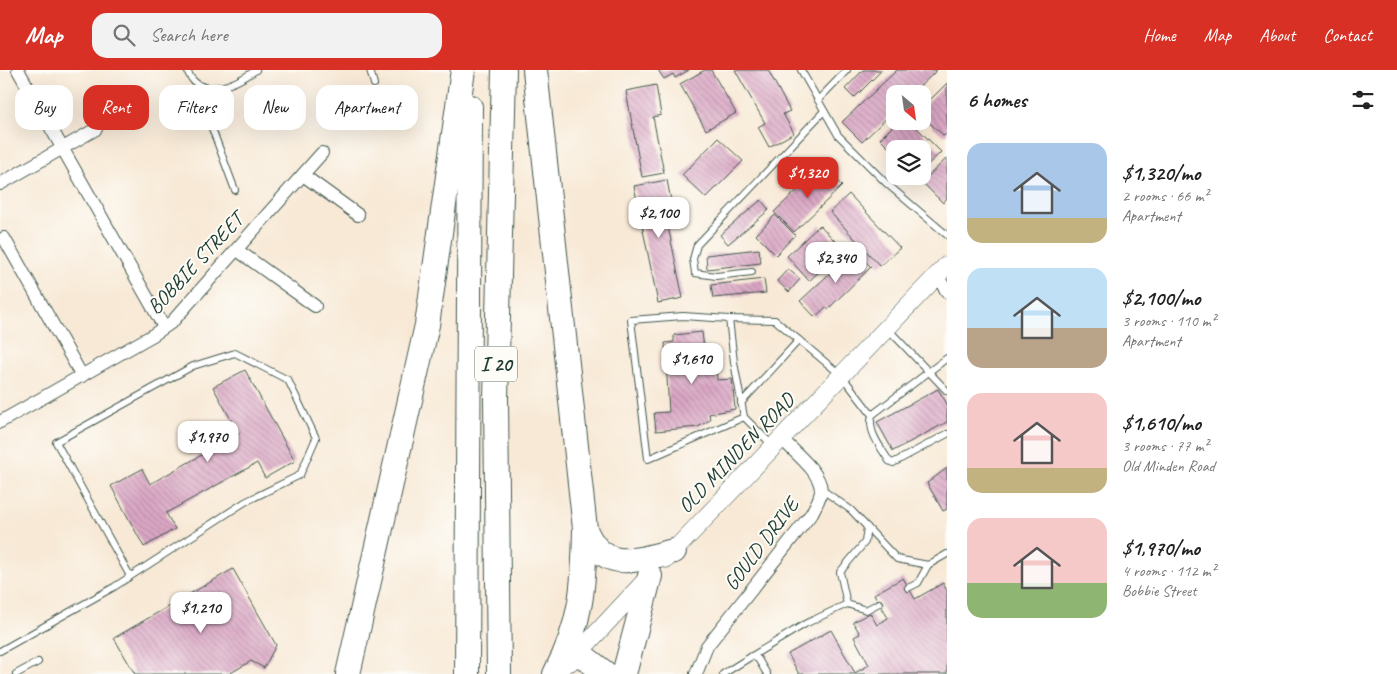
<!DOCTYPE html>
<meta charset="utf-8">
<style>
:root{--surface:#fff;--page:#f2f2f2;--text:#222;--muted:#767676;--accent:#d93025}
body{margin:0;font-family:Caveat,sans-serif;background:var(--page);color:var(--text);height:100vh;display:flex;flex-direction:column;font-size:19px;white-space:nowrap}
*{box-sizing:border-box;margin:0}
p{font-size:16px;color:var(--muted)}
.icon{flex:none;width:28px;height:28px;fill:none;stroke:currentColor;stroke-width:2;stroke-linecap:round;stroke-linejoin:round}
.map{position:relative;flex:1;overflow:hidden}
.panel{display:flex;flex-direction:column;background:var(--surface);width:450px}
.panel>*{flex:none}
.guide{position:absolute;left:15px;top:15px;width:475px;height:45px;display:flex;gap:10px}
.needle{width:32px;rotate:151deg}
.fabs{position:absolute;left:886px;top:15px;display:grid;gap:10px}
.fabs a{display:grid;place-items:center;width:45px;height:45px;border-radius:10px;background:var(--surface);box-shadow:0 5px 20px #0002;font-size:25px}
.price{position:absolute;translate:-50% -42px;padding:0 11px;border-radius:10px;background:#fff;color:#222;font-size:16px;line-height:32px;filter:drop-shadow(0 1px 2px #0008)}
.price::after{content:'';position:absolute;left:50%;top:30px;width:15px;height:11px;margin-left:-8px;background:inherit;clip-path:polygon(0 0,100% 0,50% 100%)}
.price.current{background:var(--accent);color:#fff}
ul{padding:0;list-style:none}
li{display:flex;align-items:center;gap:15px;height:125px;padding:0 20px}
li span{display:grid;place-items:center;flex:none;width:140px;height:100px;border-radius:15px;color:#555}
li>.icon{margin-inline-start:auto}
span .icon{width:60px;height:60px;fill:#fffc;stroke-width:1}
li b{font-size:21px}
h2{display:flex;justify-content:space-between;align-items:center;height:60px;padding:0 20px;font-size:21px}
.pill{padding:0 18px;border-radius:15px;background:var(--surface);box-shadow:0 5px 20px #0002;font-size:18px;line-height:45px}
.pill.current{background:var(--accent);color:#fff}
header{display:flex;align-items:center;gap:30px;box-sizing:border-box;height:70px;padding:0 25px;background:var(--accent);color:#fff}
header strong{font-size:24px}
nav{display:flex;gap:28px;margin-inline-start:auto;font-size:18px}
.search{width:350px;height:45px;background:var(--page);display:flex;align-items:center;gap:12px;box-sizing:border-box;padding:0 18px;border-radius:15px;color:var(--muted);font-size:19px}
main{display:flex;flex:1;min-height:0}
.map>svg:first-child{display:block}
</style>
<header>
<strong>Map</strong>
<div class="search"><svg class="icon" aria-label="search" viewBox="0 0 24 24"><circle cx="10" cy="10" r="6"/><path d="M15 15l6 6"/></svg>Search here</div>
<nav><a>Home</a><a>Map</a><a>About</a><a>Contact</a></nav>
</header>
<main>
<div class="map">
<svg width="947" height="604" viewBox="0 0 947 604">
<defs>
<pattern id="building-back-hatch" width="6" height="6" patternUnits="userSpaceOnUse" patternTransform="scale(1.25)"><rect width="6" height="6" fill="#dba7c5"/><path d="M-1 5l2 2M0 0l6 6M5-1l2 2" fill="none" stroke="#b189a1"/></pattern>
</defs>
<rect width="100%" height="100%" fill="#fdfcf7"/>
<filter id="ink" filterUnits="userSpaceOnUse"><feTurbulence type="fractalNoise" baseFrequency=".02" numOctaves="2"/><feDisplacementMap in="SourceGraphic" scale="10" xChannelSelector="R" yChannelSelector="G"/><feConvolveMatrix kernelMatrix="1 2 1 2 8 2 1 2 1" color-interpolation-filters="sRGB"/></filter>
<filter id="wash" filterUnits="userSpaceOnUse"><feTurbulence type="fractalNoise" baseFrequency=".0096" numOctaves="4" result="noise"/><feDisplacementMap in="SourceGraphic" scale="20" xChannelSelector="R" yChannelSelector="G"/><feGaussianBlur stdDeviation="1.12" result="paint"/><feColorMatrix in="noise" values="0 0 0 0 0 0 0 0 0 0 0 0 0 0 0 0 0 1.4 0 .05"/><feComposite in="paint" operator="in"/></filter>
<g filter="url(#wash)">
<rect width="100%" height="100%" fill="#f8e9d6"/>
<g id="blocks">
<g fill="url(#building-back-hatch)">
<path d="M658,0H689L675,8L673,4L664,9Z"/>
<path d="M705,0H711L736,43L706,60L680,14Z"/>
<path d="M735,0H768L790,41L783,44L794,63L769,77L758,57L765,53Z"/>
<path d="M863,0H882L854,28L845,19Z"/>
<path d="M897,0H937L912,24H895V40L862,72L842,52Z"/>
<path d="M947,13V63L944,66L922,46V38Z"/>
<path d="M656,15L661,45L653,47L664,103L642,107L626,21Z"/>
<path d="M898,51H910L941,82L922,100V79H895V84L880,69Z"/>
<path d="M718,68L743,91L706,128L682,105Z"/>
<path d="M947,88V128L943,133L922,112Z"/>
<path d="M823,96L842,116L794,162L774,142Z"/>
<path d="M667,110L672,136L664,137L683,228L658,233L634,116Z"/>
<path d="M849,124L900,178L880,196L830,142Z"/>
<path d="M761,130L769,140L728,174L720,165Z"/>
<path d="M775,145L795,165L776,185L756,165Z"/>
<path d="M820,155L843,180L809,211L787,186Z"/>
<path d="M759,179L761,193L707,199L706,185Z"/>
<path d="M855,180L871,197L828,239L826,237L815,247L800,231Z"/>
<path d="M788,199L800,209L789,222L777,211Z"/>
<path d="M764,209L766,223L713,228L711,215Z"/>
<path d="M702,262L705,287L715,286L717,310L732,309L735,339L709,344L710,350L698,357L656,361L654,343L669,342L665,273L674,272V265Z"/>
<path d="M245,300L295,391L265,408L257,393L166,443L175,459L144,477L111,416L142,399L150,414L239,364L213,317Z"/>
<path d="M938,319L947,334V352L893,381L877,352Z"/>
<path d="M947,398V439L943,441L927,413Z"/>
<path d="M233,499L276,575L264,598L251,591L229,604H135L114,568Z"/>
<path d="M903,508L915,529L943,513L947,521V604H799L788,584L831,560L855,603L869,595L854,567L860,564L853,552L870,543L877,555L888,548L874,524Z"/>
</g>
</g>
</g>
<g filter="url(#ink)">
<use href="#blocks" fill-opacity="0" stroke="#40574c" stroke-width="1"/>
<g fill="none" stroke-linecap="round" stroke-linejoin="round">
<g stroke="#40574c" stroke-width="8">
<g id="service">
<path d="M187,0C199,32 236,14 256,0"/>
<path d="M370,0L374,14"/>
<path d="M801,0L838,65L886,113L947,165"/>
<path d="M199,15L201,29L235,120"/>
<path d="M818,30L847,0"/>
<path d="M752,202L716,206L695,203L693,189L697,175L824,41"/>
<path d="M729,249L683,246L631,250L648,389L744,347"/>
<path d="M888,259L947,321"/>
<path d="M741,333L799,270"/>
<path d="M872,345C867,362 881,377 889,391L893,393L947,364"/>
<path d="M773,376L744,347L734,292L729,249L775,250L842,306L872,345L947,288"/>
<path d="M821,419L851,440L897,489L928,495L947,484"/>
<path d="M908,518L918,513L928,495"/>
<path d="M847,534L866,540L879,533"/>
<path d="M0,581L114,517L245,432L300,405L316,368L288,310L235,283L193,296L56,372L130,506"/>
<path d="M752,586L805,554L847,534L840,502L865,472L867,457"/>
<path d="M16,604L38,592"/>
<path d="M723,604L752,586L758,589L767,604"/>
</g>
</g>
<g stroke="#40574c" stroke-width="14">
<g id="minor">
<path d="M18,0L164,257"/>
<path d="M303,105L358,145"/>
<path d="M0,114L96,59"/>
<path d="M4,168L82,306"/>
<path d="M237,180L315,236"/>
<path d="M937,205L947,222"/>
<path d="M0,352L153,265L172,252L322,83"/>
<path d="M696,604L707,576L812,443C815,436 821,428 821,420C820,401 794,382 782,369"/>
</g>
</g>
<g stroke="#40574c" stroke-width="19">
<g id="secondary">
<path d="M666,489L947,195"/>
<path d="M570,592L648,508"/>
</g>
</g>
<g stroke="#40574c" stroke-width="26">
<g id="motorway">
<path d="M535,0L585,459C603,504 637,490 674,481"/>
<path d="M579,583L606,604"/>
<path d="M348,604L427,255L463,0"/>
<path d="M467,604L470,37"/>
<path d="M499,604L496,329L504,0"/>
<path d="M555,604C582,553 584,516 585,459"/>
<path d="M624,604L650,506"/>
</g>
</g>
<use href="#service" stroke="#fff" stroke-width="6"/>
<use href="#minor" stroke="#fff" stroke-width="12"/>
<use href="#secondary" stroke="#fff" stroke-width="18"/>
<use href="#motorway" stroke="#fff" stroke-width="24"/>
</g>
</g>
<g text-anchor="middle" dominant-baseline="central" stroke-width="4" stroke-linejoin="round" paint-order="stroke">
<rect fill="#fdfcf7" stroke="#62766e" stroke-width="1" x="475" y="276.5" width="42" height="35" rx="4"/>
<g font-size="20" font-weight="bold" fill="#1f3d34">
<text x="496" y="294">I 20</text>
</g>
<g font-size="21" fill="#1f3d34" stroke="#fdfcf7">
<text transform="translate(195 193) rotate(-47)">BOBBIE STREET</text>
<text transform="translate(736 383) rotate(-46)">OLD MINDEN ROAD</text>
<text transform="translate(761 474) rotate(-53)">GOULD DRIVE</text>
</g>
</g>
</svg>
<div class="fabs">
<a><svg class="needle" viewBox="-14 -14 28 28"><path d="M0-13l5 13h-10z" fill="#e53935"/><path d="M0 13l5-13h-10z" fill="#767676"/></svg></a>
<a><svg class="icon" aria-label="layers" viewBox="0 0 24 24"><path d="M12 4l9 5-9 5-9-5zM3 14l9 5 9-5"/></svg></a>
</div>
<b class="price current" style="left:808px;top:129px">$1,320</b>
<b class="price" style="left:659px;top:169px">$2,100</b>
<b class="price" style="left:836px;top:214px">$2,340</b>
<b class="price" style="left:692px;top:315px">$1,610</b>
<b class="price" style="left:208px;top:393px">$1,970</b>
<b class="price" style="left:201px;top:564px">$1,210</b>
<div class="guide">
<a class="pill">Buy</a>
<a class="pill current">Rent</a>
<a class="pill">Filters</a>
<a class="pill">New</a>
<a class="pill">Apartment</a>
</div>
</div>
<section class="panel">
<h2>6 homes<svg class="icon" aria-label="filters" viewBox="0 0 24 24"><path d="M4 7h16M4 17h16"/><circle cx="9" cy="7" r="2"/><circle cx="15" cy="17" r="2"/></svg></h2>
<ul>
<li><span style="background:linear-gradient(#a9c7e8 75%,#c2b280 0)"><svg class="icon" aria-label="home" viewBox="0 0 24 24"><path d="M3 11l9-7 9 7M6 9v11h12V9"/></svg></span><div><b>$1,320/mo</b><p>2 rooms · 66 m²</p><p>Apartment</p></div></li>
<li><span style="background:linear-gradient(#bfe0f5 60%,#b9a48a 0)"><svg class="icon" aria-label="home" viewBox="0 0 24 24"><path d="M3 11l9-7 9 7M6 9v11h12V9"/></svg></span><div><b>$2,100/mo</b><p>3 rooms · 110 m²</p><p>Apartment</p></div></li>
<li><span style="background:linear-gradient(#f6c9c9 75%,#c2b280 0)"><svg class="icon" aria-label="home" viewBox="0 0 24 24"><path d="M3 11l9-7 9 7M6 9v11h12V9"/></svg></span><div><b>$1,610/mo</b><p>3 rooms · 77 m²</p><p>Old Minden Road</p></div></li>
<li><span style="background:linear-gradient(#f6c9c9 65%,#8fb573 0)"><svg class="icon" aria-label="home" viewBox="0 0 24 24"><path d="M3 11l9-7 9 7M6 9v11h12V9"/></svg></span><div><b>$1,970/mo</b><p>4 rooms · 112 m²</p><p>Bobbie Street</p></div></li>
</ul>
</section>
</main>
